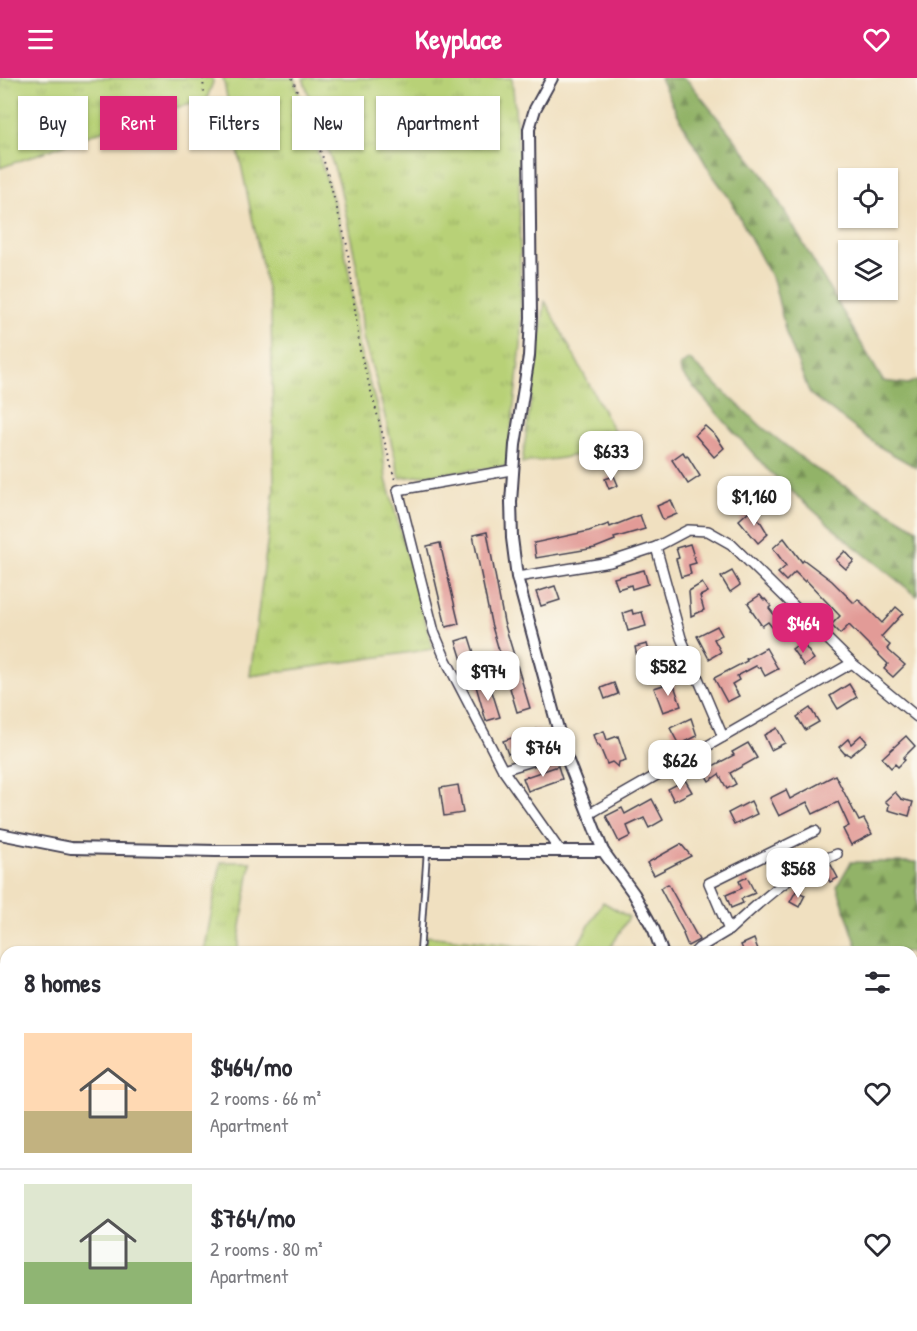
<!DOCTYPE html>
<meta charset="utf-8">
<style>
:root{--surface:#fff;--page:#f7f7f7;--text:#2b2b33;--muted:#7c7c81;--line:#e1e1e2;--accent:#db2777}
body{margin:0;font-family:"Patrick Hand",sans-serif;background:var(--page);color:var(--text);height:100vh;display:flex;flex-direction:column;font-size:22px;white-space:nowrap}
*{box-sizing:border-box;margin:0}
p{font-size:20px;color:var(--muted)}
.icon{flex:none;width:33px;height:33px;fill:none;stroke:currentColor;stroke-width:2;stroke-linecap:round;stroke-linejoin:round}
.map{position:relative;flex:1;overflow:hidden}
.side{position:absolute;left:0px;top:868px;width:918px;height:386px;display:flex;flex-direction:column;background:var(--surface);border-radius:18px 18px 0 0;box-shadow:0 2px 4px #0004}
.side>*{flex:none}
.hud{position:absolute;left:18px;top:18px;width:600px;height:54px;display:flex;gap:12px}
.tools{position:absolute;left:838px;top:90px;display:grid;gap:12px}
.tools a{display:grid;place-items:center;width:60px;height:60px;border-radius:0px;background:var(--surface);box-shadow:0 2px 4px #0004;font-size:30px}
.price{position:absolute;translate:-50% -51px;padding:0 14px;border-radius:12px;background:#fff;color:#222;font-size:20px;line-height:39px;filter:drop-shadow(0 2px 3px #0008)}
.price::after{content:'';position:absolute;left:50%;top:36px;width:18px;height:14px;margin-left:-9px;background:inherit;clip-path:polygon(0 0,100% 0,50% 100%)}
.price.selected{background:var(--accent);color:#fff}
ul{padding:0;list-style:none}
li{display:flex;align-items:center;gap:18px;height:150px;padding:0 24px}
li+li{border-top:2px solid var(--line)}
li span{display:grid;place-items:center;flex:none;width:168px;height:120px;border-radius:0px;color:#555}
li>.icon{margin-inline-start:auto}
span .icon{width:72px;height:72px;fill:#fffc;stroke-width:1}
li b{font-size:26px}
h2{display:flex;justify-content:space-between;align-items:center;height:72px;padding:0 24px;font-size:26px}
.pill{padding:0 21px;border-radius:0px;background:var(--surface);box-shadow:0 2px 4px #0004;font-size:21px;line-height:54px}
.pill.selected{background:var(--accent);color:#fff}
header{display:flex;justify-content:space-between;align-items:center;height:78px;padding:0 24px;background:var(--accent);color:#fff;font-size:27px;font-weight:700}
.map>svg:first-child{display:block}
</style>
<header><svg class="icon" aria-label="menu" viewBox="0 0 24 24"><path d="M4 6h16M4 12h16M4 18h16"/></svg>Keyplace<svg class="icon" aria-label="heart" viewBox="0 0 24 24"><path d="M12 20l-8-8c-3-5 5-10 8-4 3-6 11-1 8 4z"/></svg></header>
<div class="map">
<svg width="917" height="1253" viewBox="0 0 917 1253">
<defs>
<pattern id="grass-tufts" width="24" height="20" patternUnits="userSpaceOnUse" patternTransform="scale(1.5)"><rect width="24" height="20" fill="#b8d177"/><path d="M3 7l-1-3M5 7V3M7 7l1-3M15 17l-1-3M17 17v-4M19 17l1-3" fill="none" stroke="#9eb368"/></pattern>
<pattern id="forest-firs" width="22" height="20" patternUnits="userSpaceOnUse" patternTransform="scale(1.5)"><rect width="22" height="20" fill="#92b368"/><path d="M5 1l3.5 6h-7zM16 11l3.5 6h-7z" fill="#779157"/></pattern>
</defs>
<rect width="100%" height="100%" fill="#fbf7ec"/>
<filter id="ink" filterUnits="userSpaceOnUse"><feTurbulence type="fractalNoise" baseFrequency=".0167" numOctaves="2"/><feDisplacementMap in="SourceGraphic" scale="12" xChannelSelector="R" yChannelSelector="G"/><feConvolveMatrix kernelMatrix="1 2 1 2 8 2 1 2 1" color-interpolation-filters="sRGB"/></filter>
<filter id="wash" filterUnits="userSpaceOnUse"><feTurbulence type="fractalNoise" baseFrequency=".008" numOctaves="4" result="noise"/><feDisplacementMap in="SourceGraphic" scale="24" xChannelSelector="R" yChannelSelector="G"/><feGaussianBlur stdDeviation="1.35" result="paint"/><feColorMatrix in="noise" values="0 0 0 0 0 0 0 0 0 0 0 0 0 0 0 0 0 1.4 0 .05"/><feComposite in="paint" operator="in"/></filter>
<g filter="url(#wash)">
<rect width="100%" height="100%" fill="#f0e0c0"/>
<g fill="url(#grass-tufts)" stroke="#6d7a59" stroke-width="1.5">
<path d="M0,0H212L213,4L206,23L154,34L0,90Z"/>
<path d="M223,0H294L337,134L351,205L358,267L379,336L386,401L433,571L250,598L274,412L271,230Z"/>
<path d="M303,0H512L519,74L521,267L507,388L400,400L376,302L363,260L358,194L339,104Z"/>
<path d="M545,223L615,355C586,382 559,380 522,385Z"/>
<path d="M221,784H251L237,874H204Z"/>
<path d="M425,858L538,870L534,874H424Z"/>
</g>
<g fill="url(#forest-firs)" stroke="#5a6a52" stroke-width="1.5">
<path d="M660,0H684L689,4L764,98L883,303L908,306L917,302V390L880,369L810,316L786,255L774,204L728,118L711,95L683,47Z"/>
<path d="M689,281L762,349L816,391L917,451V518L850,465L768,392L681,295L680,288Z"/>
<path d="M851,784H917V1036L912,1035V874H859L837,808Z"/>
</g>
<path fill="#b8d177" stroke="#6d7a59" stroke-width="1.5" d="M603,824L629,839L608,874H592L578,866Z"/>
<g id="blocks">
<g fill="#e29b97">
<path d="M705,348L716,358L724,370L714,379L695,357Z"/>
<path d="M683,374L686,379L687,377L700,398L688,406L672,382Z"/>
<path d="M614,398L618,407L609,411L605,401Z"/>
<path d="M671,422L677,436L663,442L657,428Z"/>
<path d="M749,433L760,443L768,456L758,465L739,442Z"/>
<path d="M640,437L645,451L614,460L615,462L595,470L536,480L534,465L589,453L609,446L610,449Z"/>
<path d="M487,454L504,544L530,630L517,634L491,545L473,457Z"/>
<path d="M784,460L802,484L804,482L832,503L854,525L858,521L882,545L896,529L903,535L881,559L890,567L887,571L905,587L893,599L884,591L888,586L849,547L840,556L831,547L840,538L806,502L805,504L795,494L786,503L778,495L786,488L773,470Z"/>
<path d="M440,465L459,546L446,549L427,468Z"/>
<path d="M690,466L696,485L689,487L691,496L681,499L676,481L679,480L676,470Z"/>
<path d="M845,473L854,483L846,491L836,482Z"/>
<path d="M644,492L648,506L632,511L631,507L618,511L614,500Z"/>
<path d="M732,493L740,507L730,514L721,499Z"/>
<path d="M702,505L708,514L700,518L704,532L691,538L689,513Z"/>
<path d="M555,508L560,522L541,528L536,514Z"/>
<path d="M760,517L764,522L765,521L771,528L769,530L783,548L776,554L768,544L762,548L751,532L752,531L748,525Z"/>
<path d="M632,532L633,536L642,534L646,548L628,553L623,535Z"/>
<path d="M717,548L722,557L714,561L721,574L709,581L697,558Z"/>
<path d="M469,559L480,594L467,598L456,563Z"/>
<path d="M802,564L814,581L804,588L792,571Z"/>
<path d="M647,566L650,577L655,576L659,592L641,597L635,569Z"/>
<path d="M766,570L778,591L765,598L760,589L758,590L756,588L737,598L739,602L732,606L739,618L727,624L714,600L747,583L746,581Z"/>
<path d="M489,604L500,639L486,643L476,608Z"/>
<path d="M673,604L681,628L663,634L654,610Z"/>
<path d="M614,605L618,616L605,621L601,610Z"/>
<path d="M849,606L857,619L838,631L830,618Z"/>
<path d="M810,630L819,644L805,652L797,639Z"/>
<path d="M691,640L697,658L679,667L670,650Z"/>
<path d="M777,650L785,665L771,672L764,657Z"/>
<path d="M538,651L543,664L508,676L503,663Z"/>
<path d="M604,653L607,662L618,658L626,682L619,684L618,689L612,684L607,686L599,667L597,668L593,657Z"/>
<path d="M861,657L867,664L850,678L847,675L845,676L839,669L848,661L851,666Z"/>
<path d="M906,658L915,668L903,680L905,682L898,689L895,686L891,690L882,680Z"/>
<path d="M748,665L757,680L730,695L736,706L727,711L719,696L709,703L703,693L734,677L732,674Z"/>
<path d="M558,688L562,701L528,713L523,700Z"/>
<path d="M835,697L859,743L864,741L872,756L851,767L843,751L849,748L838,724L813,736L807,724L779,738L770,720L786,712L790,721Z"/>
<path d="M685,702L692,714L674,723L668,711Z"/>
<path d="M458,707L463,735L444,738L440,710Z"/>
<path d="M895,714L901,721L913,724L909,738L888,732L889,727L885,723Z"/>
<path d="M652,721L663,742L649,750L644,740L627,748L631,758L619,764L606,738L622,730L625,736Z"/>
<path d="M751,723L757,736L734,747L728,735Z"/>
<path d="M681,766L691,778L654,797L647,785Z"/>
<path d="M831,787L838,800L830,804L823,791Z"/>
<path d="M747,799L755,815L741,821L743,825L731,830L726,817L742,810L739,803Z"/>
<path d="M668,806L699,862L688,868L683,856L684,855L660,810Z"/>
<path d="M796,813L805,817L799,829L790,824Z"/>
<path d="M754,861L759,874H744L741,867Z"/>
</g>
</g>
</g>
<g filter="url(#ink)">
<use href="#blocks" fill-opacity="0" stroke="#413e4f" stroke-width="1.5"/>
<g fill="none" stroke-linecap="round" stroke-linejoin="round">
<g stroke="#413e4f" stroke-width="8">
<g id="service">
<path d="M420,874L427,773"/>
<path d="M428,1248V1253"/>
</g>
</g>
<g stroke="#413e4f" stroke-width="12">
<g id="minor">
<path d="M511,392L398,412L434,554L445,580L503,692L560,773"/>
<path d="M656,469L681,560L723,659"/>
<path d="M517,499L610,484L656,469L688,452L708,453L731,466L852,585L917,639"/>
<path d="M503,692L564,673"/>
<path d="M589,736L852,585"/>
<path d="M729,852C762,822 794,792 837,776"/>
<path d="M695,874L699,870L729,852L709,805L815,753"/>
<path d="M912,1207L917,1210"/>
<path d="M850,1248L853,1253"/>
<path d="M895,1253L896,1248"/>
<path d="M909,1253L917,1250"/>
</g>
</g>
<g stroke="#413e4f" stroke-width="14">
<g id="tertiary">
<path d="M552,0L535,31L529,51L531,239L529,278L515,367L511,424L512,460L517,499L564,673L603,773L634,816L654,852L662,874"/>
<path d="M0,756L71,770L216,773H603"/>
<path d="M697,1253V1248"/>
</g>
</g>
<g stroke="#413e4f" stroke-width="2" stroke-dasharray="1.5 4.5" stroke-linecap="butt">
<path d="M203,0L204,15"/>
<path d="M292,0L323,80L347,167L360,273L395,402"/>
<path d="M912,949L917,947"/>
</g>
<use href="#service" stroke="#fff" stroke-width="4.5"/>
<use href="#minor" stroke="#fff" stroke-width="9"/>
<use href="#tertiary" stroke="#fff" stroke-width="10"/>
</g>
</g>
</svg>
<div class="tools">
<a><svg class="icon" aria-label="locate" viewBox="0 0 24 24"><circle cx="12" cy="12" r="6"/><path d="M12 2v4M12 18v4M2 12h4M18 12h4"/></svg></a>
<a><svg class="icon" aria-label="layers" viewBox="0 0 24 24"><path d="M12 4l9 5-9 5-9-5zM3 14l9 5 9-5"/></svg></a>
</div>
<b class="price" style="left:611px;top:404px">$633</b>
<b class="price" style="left:754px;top:449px">$1,160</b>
<b class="price selected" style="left:803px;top:576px">$464</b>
<b class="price" style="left:668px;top:619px">$582</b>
<b class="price" style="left:488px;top:624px">$974</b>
<b class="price" style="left:543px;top:700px">$764</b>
<b class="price" style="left:680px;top:713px">$626</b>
<b class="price" style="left:798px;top:821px">$568</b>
<div class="hud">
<a class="pill">Buy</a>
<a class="pill selected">Rent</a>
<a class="pill">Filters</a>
<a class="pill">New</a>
<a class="pill">Apartment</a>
</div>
<section class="side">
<h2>8 homes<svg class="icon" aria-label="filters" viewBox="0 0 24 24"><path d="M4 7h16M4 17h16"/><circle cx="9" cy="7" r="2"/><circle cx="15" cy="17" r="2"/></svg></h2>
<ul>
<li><span style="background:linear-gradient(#ffd9b3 65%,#c2b280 0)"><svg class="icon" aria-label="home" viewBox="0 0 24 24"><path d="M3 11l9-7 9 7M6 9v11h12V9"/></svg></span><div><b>$464/mo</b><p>2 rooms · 66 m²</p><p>Apartment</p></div><svg class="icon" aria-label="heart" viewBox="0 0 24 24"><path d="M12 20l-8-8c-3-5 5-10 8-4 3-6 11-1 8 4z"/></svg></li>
<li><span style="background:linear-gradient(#dfe7d0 65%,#8fb573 0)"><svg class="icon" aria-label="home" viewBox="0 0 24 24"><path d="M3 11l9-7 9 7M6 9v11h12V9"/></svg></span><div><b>$764/mo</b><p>2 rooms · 80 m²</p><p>Apartment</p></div><svg class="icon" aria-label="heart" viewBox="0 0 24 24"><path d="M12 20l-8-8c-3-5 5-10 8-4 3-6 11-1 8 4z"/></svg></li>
</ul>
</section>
</div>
